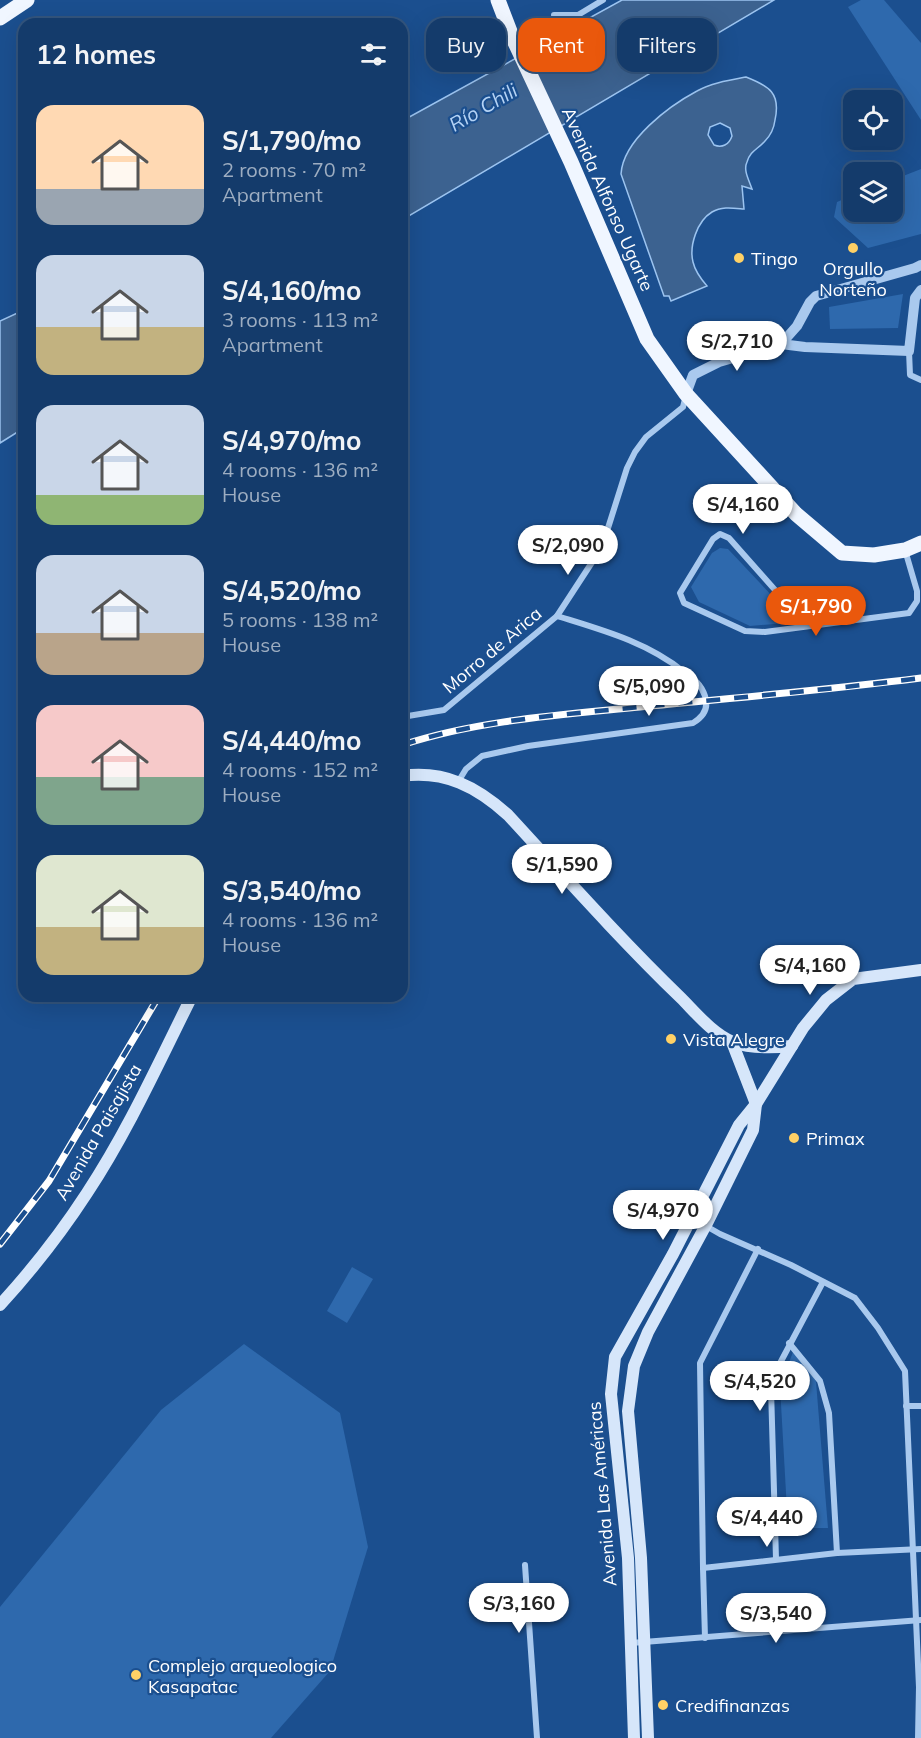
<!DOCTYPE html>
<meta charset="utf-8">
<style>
:root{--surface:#143b6b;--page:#214673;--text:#f1f3f6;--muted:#9dadc1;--line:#33557e;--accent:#ea580c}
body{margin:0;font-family:Mulish,sans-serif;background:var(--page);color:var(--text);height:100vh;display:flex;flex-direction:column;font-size:22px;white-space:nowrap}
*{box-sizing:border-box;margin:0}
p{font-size:20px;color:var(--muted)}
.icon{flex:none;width:33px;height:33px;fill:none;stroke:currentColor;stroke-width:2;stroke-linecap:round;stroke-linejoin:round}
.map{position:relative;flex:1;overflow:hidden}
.panel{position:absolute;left:18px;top:18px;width:390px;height:984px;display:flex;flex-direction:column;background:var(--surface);border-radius:18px;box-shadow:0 6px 24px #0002,0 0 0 2px var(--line)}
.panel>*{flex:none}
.hud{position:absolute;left:426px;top:18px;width:405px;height:54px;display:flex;gap:12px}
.fabs{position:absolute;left:843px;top:90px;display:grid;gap:12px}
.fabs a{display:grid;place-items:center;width:60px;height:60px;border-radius:12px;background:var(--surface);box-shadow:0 6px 24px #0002,0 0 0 2px var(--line);font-size:30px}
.price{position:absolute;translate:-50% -51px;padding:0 14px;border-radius:21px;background:#fff;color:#222;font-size:20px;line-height:39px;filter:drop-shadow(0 2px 3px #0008)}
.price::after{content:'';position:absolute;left:50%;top:36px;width:18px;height:14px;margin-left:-9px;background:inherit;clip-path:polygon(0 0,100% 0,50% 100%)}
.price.on{background:var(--accent);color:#fff}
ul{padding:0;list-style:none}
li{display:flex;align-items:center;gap:18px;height:150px;padding:0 18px}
li span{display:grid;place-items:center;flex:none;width:168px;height:120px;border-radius:18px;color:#555}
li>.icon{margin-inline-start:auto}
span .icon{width:72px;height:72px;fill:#fffc;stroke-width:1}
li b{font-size:26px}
h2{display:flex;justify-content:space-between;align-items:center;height:72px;padding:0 18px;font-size:26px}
.chip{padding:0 21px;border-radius:18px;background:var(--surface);box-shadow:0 6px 24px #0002,0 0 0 2px var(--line);font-size:21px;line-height:54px}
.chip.on{background:var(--accent);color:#fff}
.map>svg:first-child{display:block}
</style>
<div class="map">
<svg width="921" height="1738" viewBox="0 0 921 1738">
<rect width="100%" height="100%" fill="#1b4f8f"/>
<g fill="#2e69ad">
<path d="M861,0H884L921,43V120L848,7Z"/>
<path d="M921,169V234L868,248L834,217L837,202L853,195L854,212H892L893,180Z"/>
<path d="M903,294L898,328L830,329L829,307Z"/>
<path d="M720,548L728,549L792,617L787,623L750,626L699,602L691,587L712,553Z"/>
<path d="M352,1267L373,1279L347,1323L327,1311Z"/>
<path d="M244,1344L340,1413L368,1547L330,1671L271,1738H0V1607L161,1410Z"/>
<path d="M793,1352L811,1372L816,1382L828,1528H788L780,1386Z"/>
</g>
<g fill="#3c6290" stroke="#9cc4f0" stroke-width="1.5" fill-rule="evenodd">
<path d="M622,0H774L402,220V121Z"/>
<path d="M746,77C769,86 781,93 775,120C774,128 770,136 765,141C758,149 750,151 747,162C743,170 749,180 752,189L742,186L744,209C733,208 722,206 712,212C697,221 689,246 693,262C695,271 701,279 707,286L671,301L669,296H664L621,174C623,140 669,106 697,91C711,83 730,80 746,77ZM720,123L730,128L732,136C729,145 722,148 714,145L708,135L710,127Z"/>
<path d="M24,310V428L0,443V321Z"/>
</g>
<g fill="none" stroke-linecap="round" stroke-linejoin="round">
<g stroke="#a9c9ee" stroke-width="6">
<path d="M554,15H578L603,0"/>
<path d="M909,351L910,375L921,380"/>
<path d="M807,626L729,538L720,534L713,539L680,593L684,603L745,631L765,632L909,613L917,601V591L905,550"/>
<path d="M402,717L444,710L557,616L602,547L627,468L635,452L646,437L683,407L686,395"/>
<path d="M458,782L466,769L482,756L528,746L693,723C703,717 709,708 705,696C701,684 694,679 684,672C647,642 602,630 557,616"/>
<path d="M706,1226L720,1234L791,1265L855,1298L878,1328L905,1371L919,1687L918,1738"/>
<path d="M789,1343L820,1381L829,1413L837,1553"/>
<path d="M906,1406H921"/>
<path d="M776,1559L771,1389L778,1367L823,1282"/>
<path d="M525,1565L537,1738"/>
<path d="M703,1568L700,1363L758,1249"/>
<path d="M705,1638L703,1568L837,1553L921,1549"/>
<path d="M631,1643L921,1620"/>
</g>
<g stroke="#a9c9ee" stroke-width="10">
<path d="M781,344L797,326L810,302L816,296L915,268L921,265"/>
<path d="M686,394L693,375L719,362L781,344L805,347L909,351L915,298L921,290"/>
</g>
<g stroke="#d6e6fa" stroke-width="12">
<path d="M402,776C445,770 477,787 508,815C565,877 621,940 681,998C696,1013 713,1034 733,1042C752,1049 773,1048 792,1046"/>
<path d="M0,1305C32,1270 61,1233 87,1193C128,1131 159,1062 192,996"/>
<path d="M634,1738L628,1558L611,1394L615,1357L673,1254L739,1125L756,1104L803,1028L826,1000L853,979L921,970"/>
<path d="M648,1738L641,1558L628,1411L634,1366L648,1332L706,1225L753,1130L756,1104L732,1042"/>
</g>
<g stroke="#f0f6ff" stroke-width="15">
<path d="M498,0L511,34L571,162L647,339L686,394L796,514L842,553L874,555L905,550L921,543"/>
<path d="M0,18L27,0"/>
</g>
<g stroke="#fff" stroke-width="7">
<g id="rail">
<path d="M402,745C479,720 560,715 640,707C734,698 827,690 921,678"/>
<path d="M0,1244L49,1181L159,996"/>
</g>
</g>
<use href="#rail" stroke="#1b4f8f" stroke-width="4.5" stroke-dasharray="14" stroke-linecap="butt"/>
</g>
<g fill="#ffd166" stroke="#1b4f8f" stroke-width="2">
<circle cx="853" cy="248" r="6"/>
<circle cx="739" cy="258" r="6"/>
<circle cx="671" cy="1039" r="6"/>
<circle cx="794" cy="1138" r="6"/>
<circle cx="136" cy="1675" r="6"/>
<circle cx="663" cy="1705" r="6"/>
</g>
<g text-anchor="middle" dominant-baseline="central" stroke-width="4.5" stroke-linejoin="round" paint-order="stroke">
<g font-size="18" fill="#fff" stroke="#1b4f8f">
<text transform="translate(608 199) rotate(66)">Avenida Alfonso Ugarte</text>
<text transform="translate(492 650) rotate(-40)">Morro de Arica</text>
<text transform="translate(98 1132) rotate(-60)">Avenida Paisajista</text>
<text transform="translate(602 1494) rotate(-95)">Avenida Las Américas</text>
</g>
<g font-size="18" fill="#fff" stroke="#1b4f8f" text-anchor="start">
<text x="751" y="258">Tingo</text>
<text x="853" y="268" text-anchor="middle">Orgullo<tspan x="853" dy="21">Norteño</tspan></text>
<text x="683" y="1039">Vista Alegre</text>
<text x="806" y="1138">Primax</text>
<text x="148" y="1665">Complejo arqueologico<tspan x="148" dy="21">Kasapatac</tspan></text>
<text x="675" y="1705">Credifinanzas</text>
</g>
<g font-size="20" font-style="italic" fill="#b5d3f5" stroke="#1b4f8f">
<text transform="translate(483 107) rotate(-30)">Río Chili</text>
</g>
</g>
</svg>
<div class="fabs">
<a><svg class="icon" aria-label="locate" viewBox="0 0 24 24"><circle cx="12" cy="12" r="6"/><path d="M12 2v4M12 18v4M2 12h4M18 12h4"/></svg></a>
<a><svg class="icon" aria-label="layers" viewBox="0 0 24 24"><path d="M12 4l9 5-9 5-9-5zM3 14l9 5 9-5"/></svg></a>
</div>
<b class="price" style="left:737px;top:372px">S/2,710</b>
<b class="price" style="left:743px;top:535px">S/4,160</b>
<b class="price" style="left:568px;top:576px">S/2,090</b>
<b class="price on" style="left:816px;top:637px">S/1,790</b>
<b class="price" style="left:649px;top:717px">S/5,090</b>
<b class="price" style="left:562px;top:895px">S/1,590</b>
<b class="price" style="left:810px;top:996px">S/4,160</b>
<b class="price" style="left:663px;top:1241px">S/4,970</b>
<b class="price" style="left:760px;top:1412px">S/4,520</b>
<b class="price" style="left:767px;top:1548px">S/4,440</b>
<b class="price" style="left:519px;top:1634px">S/3,160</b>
<b class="price" style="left:776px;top:1644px">S/3,540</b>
<div class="hud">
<a class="chip">Buy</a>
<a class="chip on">Rent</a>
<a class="chip">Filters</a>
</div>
<section class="panel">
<h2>12 homes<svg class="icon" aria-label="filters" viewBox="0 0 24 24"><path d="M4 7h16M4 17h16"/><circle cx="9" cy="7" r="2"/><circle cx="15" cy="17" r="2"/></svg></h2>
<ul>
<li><span style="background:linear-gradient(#ffd9b3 70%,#9aa5b1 0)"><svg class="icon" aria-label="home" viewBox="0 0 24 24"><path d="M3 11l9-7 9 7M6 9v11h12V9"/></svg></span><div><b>S/1,790/mo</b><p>2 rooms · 70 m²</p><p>Apartment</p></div></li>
<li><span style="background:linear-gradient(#c9d6e8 60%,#c2b280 0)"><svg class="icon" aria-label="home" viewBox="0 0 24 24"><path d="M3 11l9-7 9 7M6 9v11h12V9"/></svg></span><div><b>S/4,160/mo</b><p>3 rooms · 113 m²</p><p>Apartment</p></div></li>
<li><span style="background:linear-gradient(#c9d6e8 75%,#8fb573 0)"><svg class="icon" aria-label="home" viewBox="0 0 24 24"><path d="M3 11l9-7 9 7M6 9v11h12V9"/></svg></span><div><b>S/4,970/mo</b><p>4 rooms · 136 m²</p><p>House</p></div></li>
<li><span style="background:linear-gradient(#c9d6e8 65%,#b9a48a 0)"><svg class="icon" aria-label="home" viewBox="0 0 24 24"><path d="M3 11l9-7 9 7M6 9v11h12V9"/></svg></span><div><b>S/4,520/mo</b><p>5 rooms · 138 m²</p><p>House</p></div></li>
<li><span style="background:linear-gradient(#f6c9c9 60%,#7fa58c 0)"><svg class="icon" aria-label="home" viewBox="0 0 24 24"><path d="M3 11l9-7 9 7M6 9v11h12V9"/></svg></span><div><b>S/4,440/mo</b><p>4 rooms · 152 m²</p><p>House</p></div></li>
<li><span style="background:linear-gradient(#dfe7d0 60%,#c2b280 0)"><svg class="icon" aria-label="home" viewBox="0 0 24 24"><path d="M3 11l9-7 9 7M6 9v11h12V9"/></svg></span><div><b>S/3,540/mo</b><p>4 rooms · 136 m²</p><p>House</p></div></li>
</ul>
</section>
</div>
